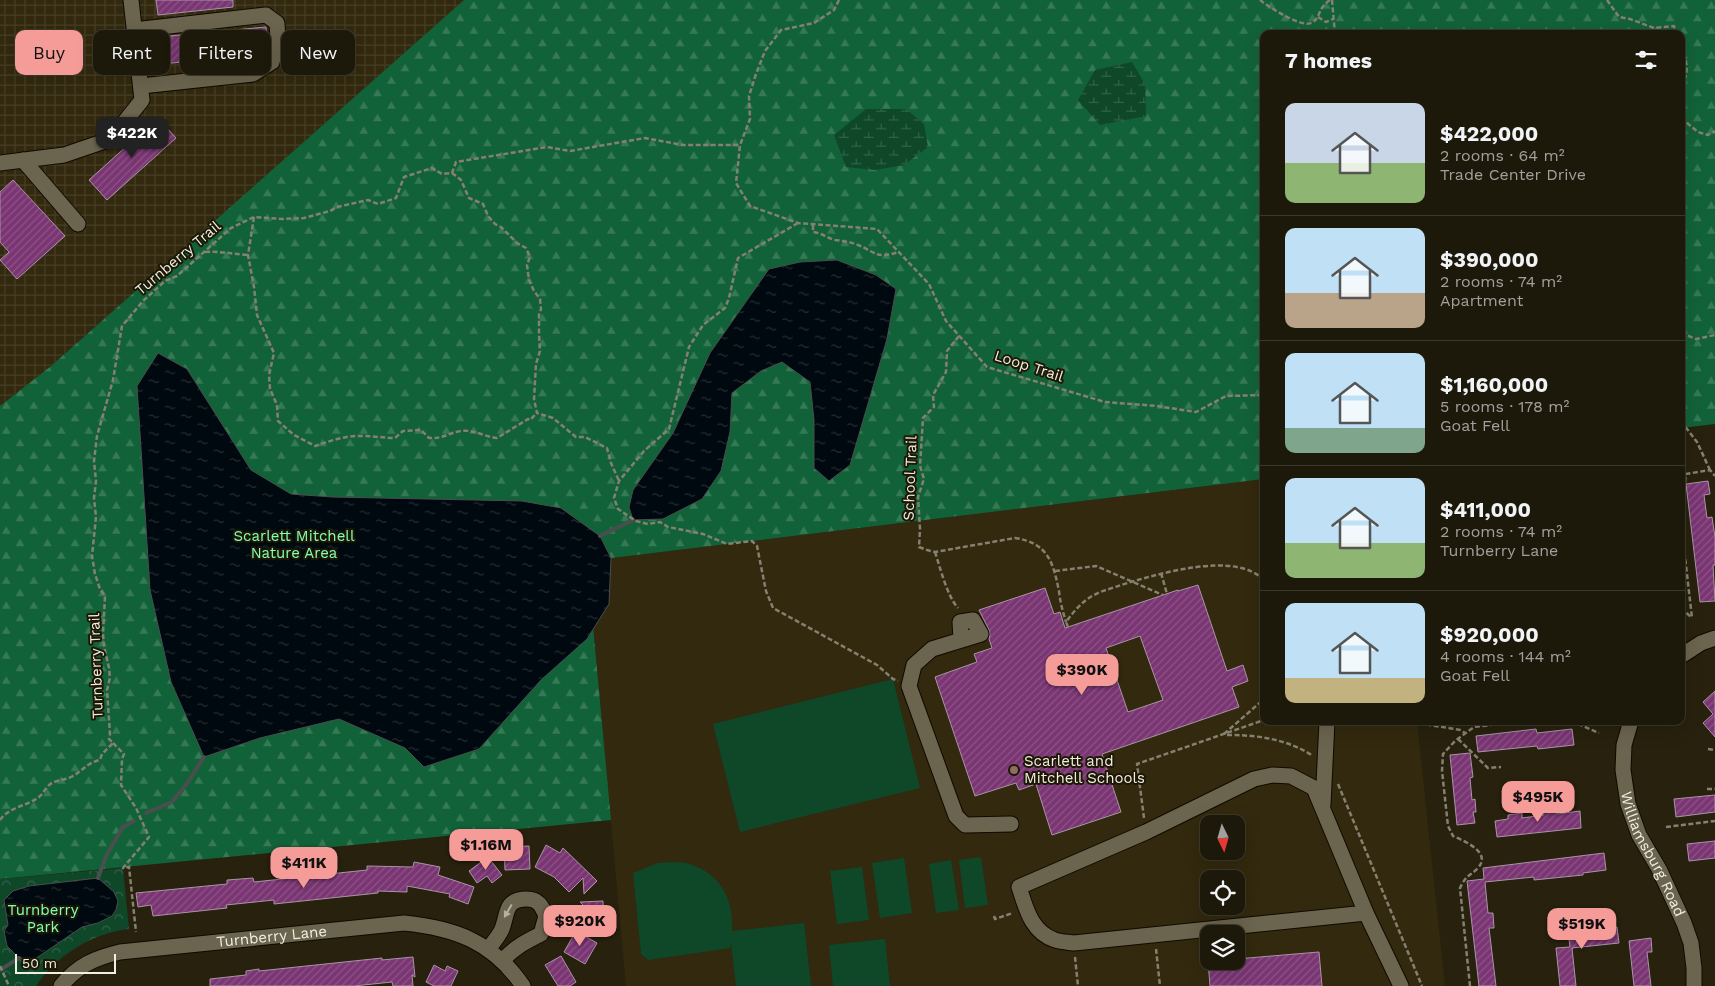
<!DOCTYPE html>
<meta charset="utf-8">
<style>
:root{--surface:#1d190a;--page:#2a2618;--text:#f1f3f6;--muted:#a0a09c;--line:#3b382b;--accent:#f59b98}
body{margin:0;font-family:"Work Sans",sans-serif;background:var(--page);color:var(--text);height:100vh;display:flex;flex-direction:column;font-size:19px;white-space:nowrap}
*{box-sizing:border-box;margin:0}
p{font-size:16px;color:var(--muted)}
.icon{flex:none;width:28px;height:28px;fill:none;stroke:currentColor;stroke-width:2;stroke-linecap:round;stroke-linejoin:round}
.map{position:relative;flex:1;overflow:hidden}
.details{position:absolute;left:1260px;top:30px;width:425px;height:695px;display:flex;flex-direction:column;background:var(--surface);border-radius:10px;box-shadow:0 5px 20px #0002,0 0 0 1px var(--line)}
.details>*{flex:none}
.guide{position:absolute;left:15px;top:30px;width:475px;height:45px;display:flex;gap:10px}
.needle{width:32px;rotate:175deg}
.controls{position:absolute;left:1200px;top:815px;display:grid;gap:10px}
.controls a{display:grid;place-items:center;width:45px;height:45px;border-radius:10px;background:var(--surface);box-shadow:0 5px 20px #0002,0 0 0 1px var(--line);font-size:25px}
.scale{position:absolute;left:15px;bottom:12px;width:101px;box-sizing:border-box;padding-left:5px;border:2px solid #f2eee2;border-top:0;font-size:14px;line-height:18px;white-space:nowrap;color:#f2eee2;-webkit-text-stroke:4px #1d1705;paint-order:stroke}
.price{position:absolute;translate:-50% -42px;padding:0 11px;border-radius:10px;background:var(--accent);color:#111;font-size:16px;line-height:32px;filter:drop-shadow(0 1px 2px #0008)}
.price::after{content:'';position:absolute;left:50%;top:30px;width:15px;height:11px;margin-left:-8px;background:inherit;clip-path:polygon(0 0,100% 0,50% 100%)}
.price.current{background:#222;color:#fff}
ul{padding:0;list-style:none}
li{display:flex;align-items:center;gap:15px;height:125px;padding:0 25px}
li+li{border-top:1px solid var(--line)}
li span{display:grid;place-items:center;flex:none;width:140px;height:100px;border-radius:10px;color:#555}
li>.icon{margin-inline-start:auto}
span .icon{width:60px;height:60px;fill:#fffc;stroke-width:1}
li b{font-size:21px}
h2{display:flex;justify-content:space-between;align-items:center;height:60px;padding:0 25px;font-size:21px}
.pill{padding:0 18px;border-radius:10px;background:var(--surface);box-shadow:0 5px 20px #0002,0 0 0 1px var(--line);font-size:18px;line-height:45px}
.pill.current{background:var(--accent);color:#111}
.map>svg:first-child{display:block}
</style>
<div class="map">
<svg width="1715" height="986" viewBox="0 0 1715 986">
<defs>
<pattern id="industrial-grid" width="8" height="8" patternUnits="userSpaceOnUse" patternTransform="scale(1.25)"><rect width="8" height="8" fill="#32290e"/><path d="M0 4h8M4 0v8" fill="none" stroke="#463e25"/></pattern>
<pattern id="forest-firs" width="22" height="20" patternUnits="userSpaceOnUse" patternTransform="scale(1.25)"><rect width="22" height="20" fill="#126239"/><path d="M5 1l3.5 6h-7zM16 11l3.5 6h-7z" fill="#357955"/></pattern>
<pattern id="wetland-marsh" width="20" height="14" patternUnits="userSpaceOnUse" patternTransform="scale(1.25)"><rect width="20" height="14" fill="#0f4729"/><path d="M1 5h8M5 5V1M11 12h8M15 12V8" fill="none" stroke="#326248"/></pattern>
<pattern id="park-crowns" width="20" height="18" patternUnits="userSpaceOnUse" patternTransform="scale(1.25)"><rect width="20" height="18" fill="#0f4729"/><path d="M2 6a3 3 0 1 1 6 0M12 15a3 3 0 1 1 6 0" fill="none" stroke="#326248"/></pattern>
<pattern id="water-ripples" width="26" height="14" patternUnits="userSpaceOnUse" patternTransform="scale(1.25)"><rect width="26" height="14" fill="#00090f"/><path d="M2 4q2-2 4 0t4 0M15 11q2-2 4 0t4 0" fill="none" stroke="#262d32"/></pattern>
<pattern id="building-hatch" width="6" height="6" patternUnits="userSpaceOnUse" patternTransform="scale(1.25)"><rect width="6" height="6" fill="#7a3573"/><path d="M-1 1l2-2M0 6l6-6M5 7l2-2" fill="none" stroke="#8d5387"/></pattern>
</defs>
<rect width="100%" height="100%" fill="#27210d"/>
<path fill="#32290e" fill-rule="evenodd" d="M1264,479V721H1417L1445,986H626L587,561ZM1209,824H1236V851H1209ZM1209,879H1236V906H1209ZM1209,934H1236V961H1209Z"/>
<path fill="url(#industrial-grid)" d="M0,0H464L51,366L0,406Z"/>
<path fill="url(#forest-firs)" d="M464,0H1715V424L1681,428V34H1264V479L587,561L611,820L0,879V406L51,366Z"/>
<g fill="url(#wetland-marsh)">
<path d="M1132,62L1145,84L1146,116L1100,125L1078,100L1095,70Z"/>
<path d="M866,109H906L924,124L928,147L904,165L875,170L846,167L834,135Z"/>
</g>
<path fill="url(#park-crowns)" d="M123,868L129,929C91,934 58,954 36,986H0V879Z"/>
<g fill="#0f4729">
<path d="M893,679L920,788L740,832L713,724Z"/>
<path d="M981,857L988,905L965,908L959,860Z"/>
<path d="M904,858L912,913L880,918L872,863Z"/>
<path d="M951,860L959,910L936,913L929,864Z"/>
<path d="M658,863C667,863 681,861 690,864C721,874 734,900 732,931L804,923L811,986H736L731,943L730,948L648,960L641,954L633,873Z"/>
<path d="M862,867L869,920L837,924L830,871Z"/>
<path d="M885,939L890,986H833L829,945Z"/>
</g>
<g fill="url(#water-ripples)" stroke="#494e4e">
<path d="M837,260L876,275L896,289L887,339L850,465L829,481L814,468V420L810,382L782,362L761,371L732,393L730,432L721,471L702,499L663,519L633,520L629,507L633,490L673,433L710,353L769,269L800,262Z"/>
<path d="M158,353L187,369L251,470L291,494L332,497L522,501L561,508L600,536L611,558L609,604L587,639L541,680L479,749L424,767L405,748L339,719L260,738L204,757L171,682L150,590L137,386Z"/>
<path d="M98,878L114,892L118,901L116,910L112,916L98,923L82,927L35,959L19,958L7,946L4,931L8,925L4,900L13,891L29,886Z"/>
</g>
<g fill="none" stroke-linecap="round" stroke-linejoin="round">
<g stroke="#494e4e" stroke-width="4">
<path d="M600,536L633,520"/>
<path d="M146,813L172,802L188,782L204,757"/>
<path d="M98,878L106,856L123,827L134,821"/>
<path d="M0,970L19,958"/>
</g>
</g>
<g fill="url(#building-hatch)" stroke="#a995a6" fill-rule="evenodd">
<path d="M156,0H233V7L158,15Z"/>
<path d="M266,27L267,42L264,54L162,64L159,37Z"/>
<path d="M158,118L176,138L107,200L89,180Z"/>
<path d="M13,180L65,236L17,279L0,260L9,252L0,242V192Z"/>
<path d="M1708,481L1710,494L1704,495L1707,518L1712,517L1715,537V565H1713L1715,601L1700,602L1686,484Z"/>
<path d="M1198,585L1227,671L1243,665L1248,681L1232,687L1239,707L1102,754L1121,812L1052,835L1036,784L1019,790L1016,783L975,796L935,677L977,662L974,654L992,648L989,639L990,634L989,630L979,610L1045,588L1054,614L1060,612L1065,628L1178,590V591ZM1140,636L1163,700L1128,712L1106,648Z"/>
<path d="M1715,691V737L1703,723L1713,714L1703,702Z"/>
<path d="M1536,729L1537,733L1572,729L1574,745L1538,749L1537,746L1478,752L1476,736Z"/>
<path d="M1470,753L1473,777L1470,778L1472,800L1475,799L1476,812H1473L1475,823L1457,825L1450,755Z"/>
<path d="M1715,795V812L1676,817L1674,799Z"/>
<path d="M1556,809L1557,814L1580,811L1581,828L1497,837L1495,821L1508,819V815L1522,813V818L1544,815L1543,811Z"/>
<path d="M1715,841V858L1689,861L1687,844Z"/>
<path d="M546,845L560,853L563,848L597,881L584,894L583,878L569,892L554,877L535,867Z"/>
<path d="M529,846L530,869L505,870L504,847Z"/>
<path d="M1604,853L1606,870L1583,873V875L1534,880V877L1485,882L1488,913H1493L1494,928H1489L1496,986H1479L1467,881L1484,879L1483,868Z"/>
<path d="M488,857L502,875L492,883L487,876L477,883L469,871Z"/>
<path d="M414,862L440,867L438,875L474,887L468,904L449,897L450,894L407,886V892L378,891V893L274,904V900L226,905L227,908L153,916L151,905L138,907L136,893L227,884V880L253,878L254,882L367,870V866L413,867Z"/>
<path d="M603,901L604,926L576,927V915L592,914L580,902Z"/>
<path d="M1617,927L1619,943L1572,948L1576,986H1560L1556,948L1570,947L1568,932Z"/>
<path d="M576,931L597,943L585,964L564,952Z"/>
<path d="M1651,938L1652,952H1647L1651,986H1634L1629,941Z"/>
<path d="M1319,952L1322,986H1210L1208,961H1236V959Z"/>
<path d="M561,956L576,982L570,986H558L545,965Z"/>
<path d="M413,957L415,977L412,975L413,986H393L392,982L354,986H210V979L246,975V971L259,969V971L382,958V960Z"/>
<path d="M434,965L445,971L447,966L458,971L451,986H434L426,982Z"/>
</g>
<g fill="none" stroke-linecap="round" stroke-linejoin="round">
<g stroke="#100a00" stroke-width="17">
<g id="minor">
<path d="M134,30L266,15L277,23L278,39L272,62L253,74L141,86"/>
<path d="M23,160L78,224"/>
<path d="M0,163L64,155L111,139L142,100L131,0"/>
<path d="M961,639L960,622L973,620L981,634L932,649L914,665L909,686L956,816L965,825L1011,824"/>
<path d="M1681,656L1701,643L1715,638"/>
<path id="s1" d="M1631,721L1624,745L1623,770L1628,804L1639,835L1659,869L1684,923L1691,943L1694,968V986"/>
<path d="M1272,775L1291,776L1314,788L1366,913L1074,943C1068,942 1061,942 1055,940C1031,932 1026,908 1019,887L1146,832L1254,779Z"/>
<path d="M1323,805L1327,721"/>
<path d="M1366,913L1401,986"/>
<path d="M488,949C493,943 499,936 502,929C508,914 504,899 527,899C539,899 542,907 546,916L541,934C525,942 515,947 502,961"/>
<path id="s2" d="M61,986C78,965 95,958 120,952L404,923C455,928 493,942 523,986"/>
</g>
</g>
<g stroke="#85806f" stroke-width="2.5" stroke-dasharray="5 2.5" stroke-linecap="butt">
<path d="M839,0L834,10L814,23L781,30L765,51L756,74L749,96L750,119L740,145L736,183L750,206L798,223L877,229L929,284L946,321L987,367L1105,402L1157,406L1196,412L1226,396L1264,395"/>
<path d="M1260,0C1269,7 1304,30 1313,22C1322,15 1317,9 1330,0"/>
<path d="M1332,0L1335,34"/>
<path d="M1607,0L1619,17L1630,19L1654,28L1674,26L1676,34"/>
<path d="M1318,17L1326,22L1333,19"/>
<path d="M1681,46C1687,61 1690,73 1681,86"/>
<path d="M1681,118L1698,132L1708,135L1715,131"/>
<path d="M452,173L461,180L469,198L483,204L488,216L495,224L501,227L517,243L526,248L530,257L527,265L529,280L534,291L540,299L541,309L539,315V333L540,351L536,364L534,399L537,413L553,418L576,437H585L607,448L611,463L619,481"/>
<path d="M254,217L248,255L254,287L257,315L274,353L269,375L270,389L277,405L278,421L294,435L315,446C330,441 346,435 363,436C374,436 384,438 395,438L403,431L421,430L429,438C443,439 448,433 461,431C473,429 485,437 497,438L528,419L530,420L537,413"/>
<path d="M798,223L738,258L729,298L725,308L703,325L689,347L669,429L644,451L619,481L614,498L618,509L636,521L648,524L660,522L668,527L703,534L727,544L752,541L757,546L766,591L773,608L877,665L893,679L898,681"/>
<path d="M813,225V232C822,233 827,238 835,240C843,241 851,242 858,245C877,253 876,259 899,252"/>
<path d="M205,252C220,251 233,254 248,255"/>
<path d="M1681,333L1696,339L1715,335"/>
<path d="M959,336L947,351L946,372L933,395L934,407L923,418L920,466L924,479L918,497L920,529L919,547L927,550L935,552L1015,538C1048,543 1053,562 1059,591C1060,602 1063,612 1066,622"/>
<path d="M1681,421L1697,442L1710,470"/>
<path d="M1685,482L1686,474L1710,470L1715,476"/>
<path d="M1681,483L1685,482L1681,488"/>
<path d="M1681,522L1692,618"/>
<path d="M935,552C940,567 947,596 958,608"/>
<path d="M1055,571L1096,566L1163,595"/>
<path d="M1161,573L1167,594"/>
<path d="M1681,608L1691,617"/>
<path d="M1068,627L1066,622C1074,611 1083,600 1096,594C1104,590 1113,588 1121,585C1154,575 1238,549 1264,581"/>
<path d="M1404,721L1461,730L1465,733"/>
<path d="M1571,721L1599,733"/>
<path d="M1224,734L1264,699"/>
<path d="M1227,735C1258,735 1287,739 1313,756"/>
<path d="M1458,739L1488,768L1501,767"/>
<path d="M113,743L124,754L122,759L121,785L136,808L149,837L123,868L129,867L136,932"/>
<path d="M1708,749L1715,750"/>
<path d="M1338,784L1422,986"/>
<path d="M1707,789H1715"/>
<path d="M1144,818L1137,764L1264,720"/>
<path d="M0,820C9,807 27,806 39,797C44,793 47,785 52,783C58,780 65,780 71,777C83,771 86,763 100,760L102,754L113,743L109,739L110,734L107,690L110,678L109,668L104,646L103,634L105,596L100,589L95,574L92,556L96,517L94,498L96,481L94,461L97,436L113,380L122,326L143,301L165,281L177,276L231,228L254,217L283,219L304,218L330,211L337,207L368,200L378,204L396,198L404,177L432,168L442,174L452,173L456,162L547,147L570,151L645,138L683,145H740"/>
<path d="M1666,827L1715,821"/>
<path d="M994,916L995,919L1013,913"/>
<path d="M1156,949L1160,986"/>
<path d="M1075,957L1078,986"/>
<path d="M0,966L9,986"/>
<path d="M1470,986L1460,888C1466,875 1469,877 1478,868C1492,852 1464,841 1453,836L1448,826L1442,771L1443,754L1455,741L1474,727L1524,721"/>
</g>
<use href="#minor" stroke="#6b644e" stroke-width="15"/>
</g>
<defs><path id="oneway-solid" d="M-6-.8H1V-3.2L6.5 0L1 3.2V.8H-6Z" transform="scale(1.25)"/></defs>
<use fill="#b5b09f" href="#oneway-solid" transform="translate(508 911) rotate(120)"/>
<circle fill="#8d6e63" stroke="#1d1705" stroke-width="2" cx="1014" cy="770" r="5"/>
<g text-anchor="middle" dominant-baseline="central" stroke-width="4" stroke-linejoin="round" paint-order="stroke">
<g font-size="15" fill="#f2eee2" stroke="#1d1705">
<text transform="translate(178 258) rotate(-40)">Turnberry Trail</text>
<text transform="translate(1029 366) rotate(18)">Loop Trail</text>
<text transform="translate(910 478) rotate(-88)">School Trail</text>
<text transform="translate(96 666) rotate(-92)">Turnberry Trail</text>
<text stroke="none"><textPath href="#s1" startOffset="140">Williamsburg Road</textPath></text>
<text stroke="none"><textPath href="#s2" startOffset="222">Turnberry Lane</textPath></text>
</g>
<g font-size="15" fill="#81ffb3" stroke="#1d1705">
<text x="294" y="536">Scarlett Mitchell<tspan x="294" dy="17">Nature Area</tspan></text>
<text x="43" y="910">Turnberry<tspan x="43" dy="17">Park</tspan></text>
</g>
<g font-size="15" fill="#f2eee2" stroke="#1d1705" text-anchor="start">
<text x="1024" y="761">Scarlett and<tspan x="1024" dy="17">Mitchell Schools</tspan></text>
</g>
</g>
</svg>
<div class="controls">
<a><svg class="needle" viewBox="-14 -14 28 28"><path d="M0-13l5 13h-10z" fill="#e53935"/><path d="M0 13l5-13h-10z" fill="#a0a09c"/></svg></a>
<a><svg class="icon" aria-label="locate" viewBox="0 0 24 24"><circle cx="12" cy="12" r="6"/><path d="M12 2v4M12 18v4M2 12h4M18 12h4"/></svg></a>
<a><svg class="icon" aria-label="layers" viewBox="0 0 24 24"><path d="M12 4l9 5-9 5-9-5zM3 14l9 5 9-5"/></svg></a>
</div>
<div class="scale">50 m</div>
<b class="price current" style="left:132px;top:159px">$422K</b>
<b class="price" style="left:1082px;top:696px">$390K</b>
<b class="price" style="left:1538px;top:823px">$495K</b>
<b class="price" style="left:486px;top:871px">$1.16M</b>
<b class="price" style="left:304px;top:889px">$411K</b>
<b class="price" style="left:580px;top:947px">$920K</b>
<b class="price" style="left:1582px;top:950px">$519K</b>
<div class="guide">
<a class="pill current">Buy</a>
<a class="pill">Rent</a>
<a class="pill">Filters</a>
<a class="pill">New</a>
</div>
<section class="details">
<h2>7 homes<svg class="icon" aria-label="filters" viewBox="0 0 24 24"><path d="M4 7h16M4 17h16"/><circle cx="9" cy="7" r="2"/><circle cx="15" cy="17" r="2"/></svg></h2>
<ul>
<li><span style="background:linear-gradient(#c9d6e8 60%,#8fb573 0)"><svg class="icon" aria-label="home" viewBox="0 0 24 24"><path d="M3 11l9-7 9 7M6 9v11h12V9"/></svg></span><div><b>$422,000</b><p>2 rooms · 64 m²</p><p>Trade Center Drive</p></div></li>
<li><span style="background:linear-gradient(#bfe0f5 65%,#b9a48a 0)"><svg class="icon" aria-label="home" viewBox="0 0 24 24"><path d="M3 11l9-7 9 7M6 9v11h12V9"/></svg></span><div><b>$390,000</b><p>2 rooms · 74 m²</p><p>Apartment</p></div></li>
<li><span style="background:linear-gradient(#bfe0f5 75%,#7fa58c 0)"><svg class="icon" aria-label="home" viewBox="0 0 24 24"><path d="M3 11l9-7 9 7M6 9v11h12V9"/></svg></span><div><b>$1,160,000</b><p>5 rooms · 178 m²</p><p>Goat Fell</p></div></li>
<li><span style="background:linear-gradient(#bfe0f5 65%,#8fb573 0)"><svg class="icon" aria-label="home" viewBox="0 0 24 24"><path d="M3 11l9-7 9 7M6 9v11h12V9"/></svg></span><div><b>$411,000</b><p>2 rooms · 74 m²</p><p>Turnberry Lane</p></div></li>
<li><span style="background:linear-gradient(#bfe0f5 75%,#c2b280 0)"><svg class="icon" aria-label="home" viewBox="0 0 24 24"><path d="M3 11l9-7 9 7M6 9v11h12V9"/></svg></span><div><b>$920,000</b><p>4 rooms · 144 m²</p><p>Goat Fell</p></div></li>
</ul>
</section>
</div>
